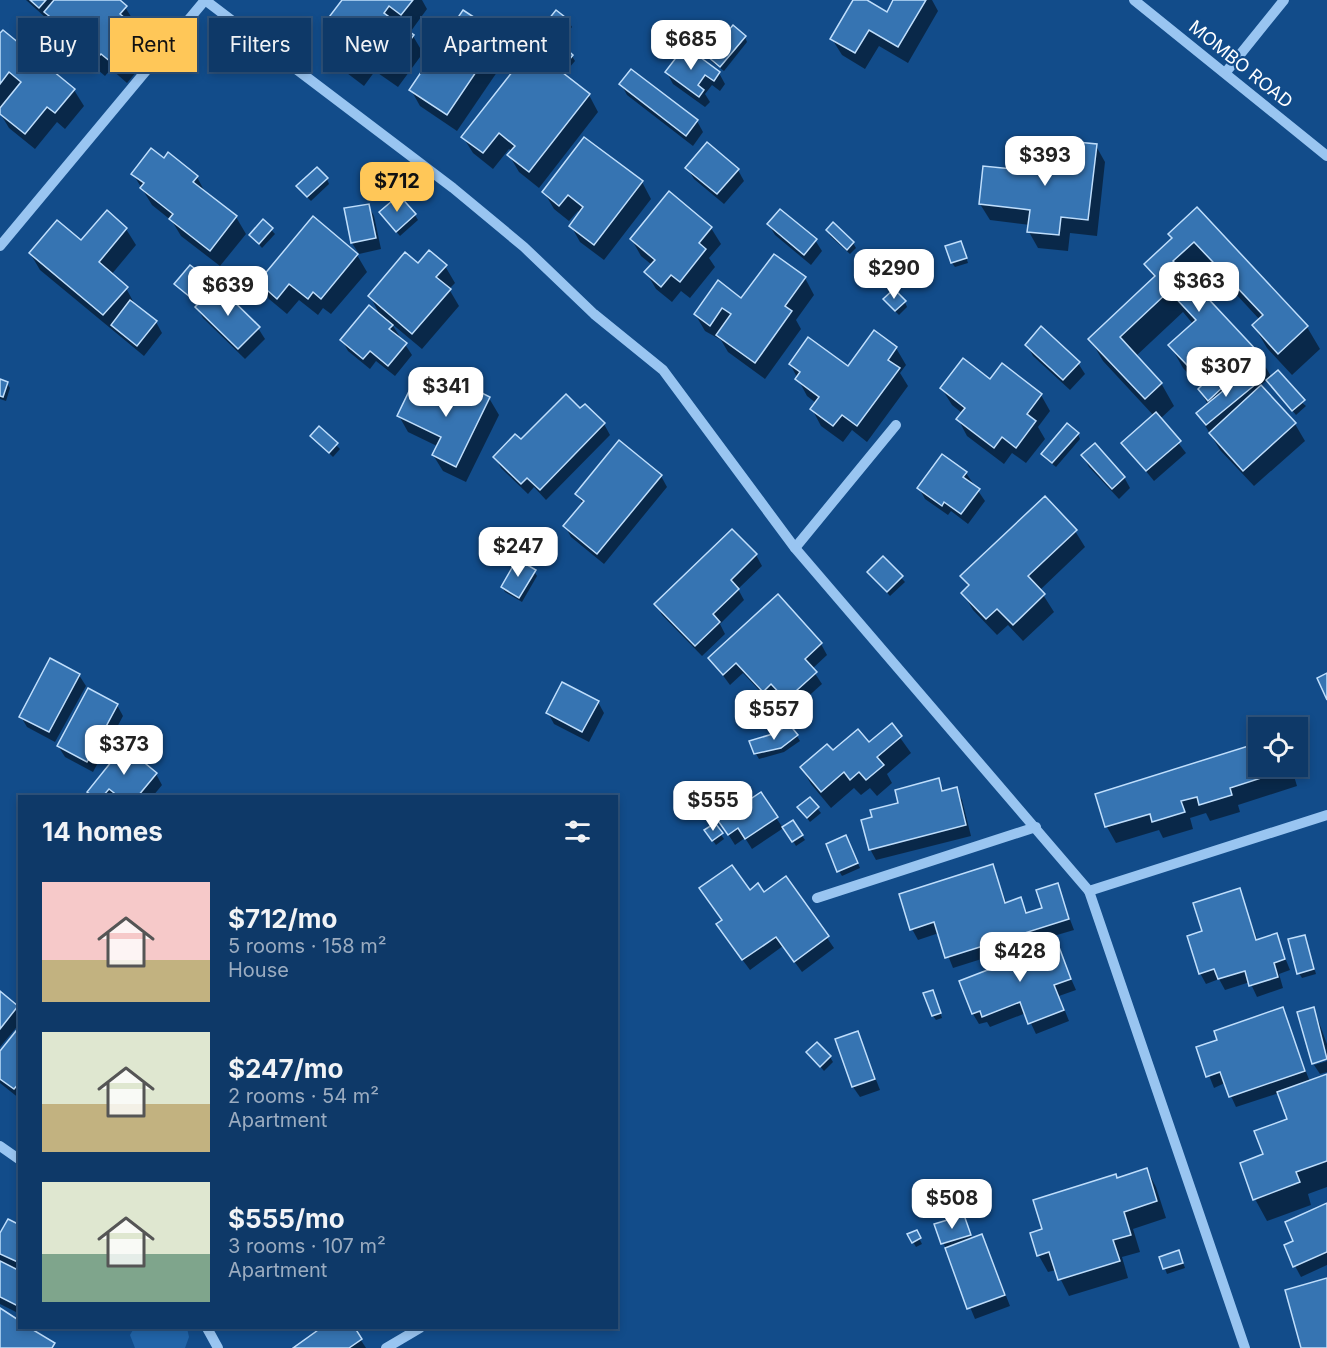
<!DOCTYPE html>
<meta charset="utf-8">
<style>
:root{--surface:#0e3968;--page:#1c4471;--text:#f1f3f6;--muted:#9bacc0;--line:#2e537c;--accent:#ffc758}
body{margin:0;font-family:Inter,sans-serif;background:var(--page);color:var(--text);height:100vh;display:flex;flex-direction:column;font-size:22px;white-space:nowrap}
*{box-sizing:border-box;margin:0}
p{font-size:20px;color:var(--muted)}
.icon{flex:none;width:33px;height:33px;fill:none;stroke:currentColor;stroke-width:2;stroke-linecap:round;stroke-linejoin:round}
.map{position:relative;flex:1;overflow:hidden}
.drawer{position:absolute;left:18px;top:795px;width:600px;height:534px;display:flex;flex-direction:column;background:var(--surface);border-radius:0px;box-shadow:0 3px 9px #0003,0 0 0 2px var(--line)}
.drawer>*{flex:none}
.hud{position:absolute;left:18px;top:18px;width:600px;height:54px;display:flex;gap:12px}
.buttons{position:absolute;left:1248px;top:717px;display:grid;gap:12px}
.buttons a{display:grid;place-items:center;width:60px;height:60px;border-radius:0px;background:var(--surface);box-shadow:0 3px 9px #0003,0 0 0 2px var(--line);font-size:30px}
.price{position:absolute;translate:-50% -51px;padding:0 14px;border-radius:12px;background:#fff;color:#222;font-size:20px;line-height:39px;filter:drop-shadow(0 2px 3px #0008)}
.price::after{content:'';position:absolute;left:50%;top:36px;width:18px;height:14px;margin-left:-9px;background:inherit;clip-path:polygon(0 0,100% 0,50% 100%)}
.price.on{background:var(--accent);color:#111}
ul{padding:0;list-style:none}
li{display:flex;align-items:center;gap:18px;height:150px;padding:0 24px}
li span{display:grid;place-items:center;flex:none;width:168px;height:120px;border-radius:0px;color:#555}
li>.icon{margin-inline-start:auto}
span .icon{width:72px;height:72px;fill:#fffc;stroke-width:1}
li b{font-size:26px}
h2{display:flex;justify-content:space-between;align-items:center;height:72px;padding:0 24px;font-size:26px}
.tag{padding:0 21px;border-radius:0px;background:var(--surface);box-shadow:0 3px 9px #0003,0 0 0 2px var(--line);font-size:21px;line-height:54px}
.tag.on{background:var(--accent);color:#111}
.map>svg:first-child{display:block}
</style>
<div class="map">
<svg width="1327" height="1348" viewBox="0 0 1327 1348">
<rect width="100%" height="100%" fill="#124c8a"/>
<path fill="#2164a8" d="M134,1328H187L189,1337L185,1348H135L130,1335Z"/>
<g fill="#0007">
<path d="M26,0H118L125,7L135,23L133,26L144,35L153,52L127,83L111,69L105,76L92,65L85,53L56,28L48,16L46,18Z"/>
<path d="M344,0H422L427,9L411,31L399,22L397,24L413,36L423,53L398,87L375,71L364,86L343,70L333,53L342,42L328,22Z"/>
<path d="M855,0H864L887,14L895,0H932L938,11L908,63L879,46L865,69L842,55L832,39Z"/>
<path d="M464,12L500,36L510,53L457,131L420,106L411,90Z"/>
<path d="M550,20L569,22L572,27L566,35Z"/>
<path d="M0,36L74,90L84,106L65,129L57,122L35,149L9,128L0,113Z"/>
<path d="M745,37L747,42L724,71L712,62L709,57Z"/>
<path d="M556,54L572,56L575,61L569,68Z"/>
<path d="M667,73H719L725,84L720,91L712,85L705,94L710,102L705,107L673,84Z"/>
<path d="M621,84L697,121L703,132L693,146L627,95Z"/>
<path d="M589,95L598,112L539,188L519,172L509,155L512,151L509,149L493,169L473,153L463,137Z"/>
<path d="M1096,146L1105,162L1097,236L1070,233L1068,251L1038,248L1029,232L1030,225L990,220L980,204L1023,172L1066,160Z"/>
<path d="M164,160L197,177L206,194L236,217L246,234L220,266L181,236L172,221L152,205L133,174Z"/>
<path d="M687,168L738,170L744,181L724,204L694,179Z"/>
<path d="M327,179L329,184L311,201L301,191Z"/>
<path d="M642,182L651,199L604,260L580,242L571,226L580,213L578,211L569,221L554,209L544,192Z"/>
<path d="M368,205L374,216L381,249L359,254L352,243L346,209Z"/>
<path d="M1197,209L1307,327L1320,349L1292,375L1267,348L1254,326L1260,320L1207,263L1189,280L1258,354L1272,378L1306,406L1296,415L1267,380L1260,386L1295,424L1305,441L1254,486L1220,450L1198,414L1208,405L1199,389L1201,387L1183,368L1170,345L1193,324L1183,312L1136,356L1161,383L1174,406L1160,419L1186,453L1154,481L1123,443L1154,416L1103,361L1090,339L1155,279L1146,264L1173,240L1170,234Z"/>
<path d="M380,212L415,215L418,220L400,236Z"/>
<path d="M313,218L357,255L367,272L331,314L323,308L318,315L299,300L287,314L269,299L260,282Z"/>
<path d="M263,221L275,234L262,248L251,235Z"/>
<path d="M769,225L815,240L822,251L811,265L775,235Z"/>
<path d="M833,225L853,243L856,248L850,254L830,236L828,231Z"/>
<path d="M711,228L721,244L709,258L715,267L690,298L681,291L672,302L656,289L646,272L652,265L641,256L632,240Z"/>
<path d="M126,229L136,245L111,275L126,288L135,305L156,322L162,333L144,356L40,270L30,253L81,242Z"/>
<path d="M963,247L968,263L955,267L952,263Z"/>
<path d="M418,265L445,266L455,283L449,289L459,306L422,349L391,323L412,355L395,376L376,361L370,369L348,351L342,340L381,317L370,296Z"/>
<path d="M205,278L207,283L193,301L176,284Z"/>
<path d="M805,278L814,295L796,320L801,329L765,379L728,352L721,340L705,331L695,314Z"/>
<path d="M905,302L907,307L899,315L888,304Z"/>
<path d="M197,308L258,328L265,339L245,359L203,318Z"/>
<path d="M1027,345L1078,363L1085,374L1070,390L1033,356Z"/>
<path d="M896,348L906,365L900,373L908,386L867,442L852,430L843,442L821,426L812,409L816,403L807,396L790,364L848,369Z"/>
<path d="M0,380L7,383L10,388L6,401L0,399Z"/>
<path d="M990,381L1041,395L1050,411L1038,427L1045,439L1026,463L1012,453L1004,464L967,436L958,419L962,413L952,405L942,389Z"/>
<path d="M489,398L499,415L466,482L443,471L433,455L437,446L408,432L399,416Z"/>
<path d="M580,411L604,424L610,435L546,500L534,487L528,494L501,468L495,457Z"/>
<path d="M319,428L340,449L333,457L312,436Z"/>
<path d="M1078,434L1080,439L1056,467L1046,459L1043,454Z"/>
<path d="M1083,456L1124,477L1130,488L1119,499L1089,467Z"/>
<path d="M966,473L985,501L968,524L951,511L948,515L925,499L919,488Z"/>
<path d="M661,476L667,487L604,564L571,537L565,526L583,504L577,494Z"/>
<path d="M732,531L756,555L762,566L738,589L744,600L720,624L725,634L702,656L662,615L656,604Z"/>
<path d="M1075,531L1085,547L1040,590L1054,612L1023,641L1008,625L997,635L973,610L963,593L969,588L962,576Z"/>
<path d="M883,558L905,582L890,596L869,572Z"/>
<path d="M534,571L537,576L522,602L505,592L502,587Z"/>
<path d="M778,596L821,644L827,655L812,669L822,684L793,710L778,694L770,702L743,673L730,685L710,658Z"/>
<path d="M79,675L86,686L55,742L27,727L21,717Z"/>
<path d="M598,702L604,713L589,742L554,724L548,713Z"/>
<path d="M117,705L123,716L93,772L65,757L58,746Z"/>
<path d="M891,725L911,753L887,774L892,783L877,796L870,788L861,795L854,788L831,808L811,784L801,767L832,752L869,744Z"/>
<path d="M797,736L800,741L784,752L759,759L756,754Z"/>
<path d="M1258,745V766H1291L1297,786L1238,805L1240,812L1210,821L1206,813L1190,818L1193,829L1163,838L1159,830L1116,843L1107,827L1097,795Z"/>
<path d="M156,774L162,785L153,796H91L89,792Z"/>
<path d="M938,780L945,792L956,789L962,800L971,836L876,860L870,849L874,819Z"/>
<path d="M760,794L783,828L792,822L805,840L796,846L785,827L752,849L745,838L735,845L716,815L736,802L740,808Z"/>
<path d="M810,799L821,813L810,822L799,808Z"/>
<path d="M714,825L724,839L716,845L709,835Z"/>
<path d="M848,841L860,868L842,876L839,871Z"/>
<path d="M992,866L1007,904L1021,899L1028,914L1044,909L1057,885L1074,930L1040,940L1047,953L1058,949L1076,990L1059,996L1069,1021L1036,1034L1026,1013L990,1027L987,1022L979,1024L973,1014L1005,965L1030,946L1029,944L953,968L939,933L918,940L912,929Z"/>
<path d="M786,878L834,948L802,972L783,946L750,970L724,935L723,921L701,889L764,894Z"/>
<path d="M1239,890L1258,941L1276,935L1290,970L1279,974L1283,988L1257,997L1250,982L1225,990L1219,979L1206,984L1200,973L1204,932Z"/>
<path d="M1305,936L1316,974L1302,978L1299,973Z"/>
<path d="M0,993L20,1011V1023L0,1047Z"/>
<path d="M935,996L942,1018L936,1020L933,1016Z"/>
<path d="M1282,1009L1310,1082L1327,1076V1187L1308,1194L1311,1205L1267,1221L1255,1199L1265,1155L1289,1120L1279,1093L1236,1107L1225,1083L1214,1088L1198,1048L1219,1041Z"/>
<path d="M1314,1009L1327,1044V1058L1314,1064L1299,1013Z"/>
<path d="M20,1028V1099L0,1083V1053Z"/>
<path d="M858,1033L880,1090L860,1097L853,1087Z"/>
<path d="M808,1052L830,1057L833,1062L824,1071Z"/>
<path d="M1327,1061V1072L1320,1074L1314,1065Z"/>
<path d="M1147,1170L1156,1187L1166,1218L1133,1229L1140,1252L1122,1257L1128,1278L1069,1296L1056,1270L1048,1272L1039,1256L1032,1234L1044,1230L1117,1179Z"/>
<path d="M1327,1205V1265L1301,1277L1295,1266V1242Z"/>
<path d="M966,1221L972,1239L981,1236L987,1247L1010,1306L975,1319L936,1225Z"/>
<path d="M20,1227V1314L0,1304V1237Z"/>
<path d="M916,1232L922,1244L916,1247L909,1235Z"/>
<path d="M1179,1252L1185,1268L1167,1274L1161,1258Z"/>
<path d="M324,1328H353L366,1348H295Z"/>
</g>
<g fill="#3674b2" stroke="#bfdefc" stroke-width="1.5">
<path d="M30,0H46L39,8Z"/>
<path d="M54,0H120L127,6L120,14L145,34L117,67L101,54L95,60L81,48L84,44L44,12Z"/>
<path d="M342,0H413L401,15L389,6L384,13L414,35L388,71L365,55L354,70L331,53L344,35L326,21Z"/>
<path d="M853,0H867L887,12L893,0H926L898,47L869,30L855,53L830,39Z"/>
<path d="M463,10L501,35L447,115L409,90Z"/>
<path d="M556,10L570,21L563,31L548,20Z"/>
<path d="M733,25L746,36L720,67L707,56Z"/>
<path d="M3,30L75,89L55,113L47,107L25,134L0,114V108L21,82L9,72L0,84V33Z"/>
<path d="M562,45L573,55L566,64L554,54Z"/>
<path d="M685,46L720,72L714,81L705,75L698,85L704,90L699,97L665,72Z"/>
<path d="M531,48L590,94L529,172L507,155L515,146L499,133L483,153L461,137Z"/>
<path d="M631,69L698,120L686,136L619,84Z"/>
<path d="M584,137L643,181L594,245L569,226L583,207L568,195L559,206L542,192Z"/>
<path d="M1066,141L1097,144L1088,220L1061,217L1059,235L1027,232L1030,210L979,204L983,166L1022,170L1024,154L1064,158Z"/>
<path d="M707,142L739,169L717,194L685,168Z"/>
<path d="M151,148L164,158L168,152L198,176L193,182L237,216L210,251L169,219L173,214L140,188L144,183L131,174Z"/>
<path d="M317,167L328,178L307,197L296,186Z"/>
<path d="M669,191L712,227L699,243L706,249L680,282L671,275L661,287L644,272L655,260L630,239Z"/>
<path d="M399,195L416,214L396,232L379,212Z"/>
<path d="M369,204L376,238L351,243L344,208Z"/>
<path d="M1197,207L1308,326L1278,354L1252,325L1263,315L1194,242L1173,261L1259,353L1208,401L1198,389L1204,383L1168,345L1196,320L1169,291L1120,337L1162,383L1145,399L1088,339L1155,276L1144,264L1172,238L1168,234Z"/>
<path d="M780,209L817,239L804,255L767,224Z"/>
<path d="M107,210L127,228L99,262L128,287L103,315L29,253L57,220L81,240Z"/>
<path d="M313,216L358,254L321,299L313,292L308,299L289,284L277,299L258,282Z"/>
<path d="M263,219L273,228L259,244L249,235Z"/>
<path d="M833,222L854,242L847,250L826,230Z"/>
<path d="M961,241L967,258L951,263L945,246Z"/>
<path d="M429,250L447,265L436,277L451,289L412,334L368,296L405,252L418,263Z"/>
<path d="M774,254L806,277L785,306L792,311L755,363L716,335L731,314L722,308L710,326L694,314L718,280L741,298Z"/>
<path d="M190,265L206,277L190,297L174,284Z"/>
<path d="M217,285L260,327L238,349L195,307Z"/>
<path d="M894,289L906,301L895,311L883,299Z"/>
<path d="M130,300L157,321L137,346L111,325Z"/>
<path d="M369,305L393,325L389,329L407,343L388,366L370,351L363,359L340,340Z"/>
<path d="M1041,326L1080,362L1063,380L1025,345Z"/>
<path d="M874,330L897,347L888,360L900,368L857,426L842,415L833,426L810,409L819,397L795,379L800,372L789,364L808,337L848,366Z"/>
<path d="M963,358L990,379L1002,363L1042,394L1027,414L1036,421L1016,448L1002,437L994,448L956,419L965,408L940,388Z"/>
<path d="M1278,370L1305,400L1292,411L1266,380Z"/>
<path d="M1246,372L1256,384L1206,425L1196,413Z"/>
<path d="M0,379L8,382L3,397L0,396Z"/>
<path d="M458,381L490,397L456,467L432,455L441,437L397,416L412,385L448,402Z"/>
<path d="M1261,385L1296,423L1243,471L1209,433Z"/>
<path d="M566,394L580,408L585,404L605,423L540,490L527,478L521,484L493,457L515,434L521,439Z"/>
<path d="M1156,412L1181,441L1146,471L1121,443Z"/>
<path d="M1067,423L1079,433L1052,463L1041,454Z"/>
<path d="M319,426L338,443L329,453L310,436Z"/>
<path d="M619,440L662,475L597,554L563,526L584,501L575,494Z"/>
<path d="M1095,443L1125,477L1112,489L1081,455Z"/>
<path d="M942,454L967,472L963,477L980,489L961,514L944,502L942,506L917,488Z"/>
<path d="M1045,496L1077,530L1028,576L1045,594L1013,625L997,609L986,619L961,593L969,585L960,576Z"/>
<path d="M732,529L757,554L731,580L739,589L713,614L720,622L695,646L654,604Z"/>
<path d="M883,556L903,576L887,592L867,572Z"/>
<path d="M517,559L536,570L519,598L501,587Z"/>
<path d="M778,594L822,643L805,659L817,672L786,700L771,684L763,692L736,663L723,675L708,658Z"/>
<path d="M50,658L80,674L49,732L19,717Z"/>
<path d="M1327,673V700L1317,678Z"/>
<path d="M562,682L599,701L582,732L546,713Z"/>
<path d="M88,688L118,704L87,762L57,746Z"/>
<path d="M892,723L902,736L877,757L884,765L866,780L859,772L850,780L844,772L821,792L800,767L827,744L833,750L858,729L869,742Z"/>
<path d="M789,724L798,735L781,748L754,754L749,741L776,733Z"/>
<path d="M1258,743V766H1288L1289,769L1230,788L1232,795L1199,805L1197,797L1181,801L1185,812L1152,822L1150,814L1105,827L1095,794Z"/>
<path d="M124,746L157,773L138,796H118L109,789L103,796H93L87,792Z"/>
<path d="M939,778L942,791L957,787L966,825L869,850L861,820L872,817L870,810L898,803L895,790Z"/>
<path d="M761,792L778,817L745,839L738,828L728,835L714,815L736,799L740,806Z"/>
<path d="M810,797L819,807L807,818L797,807Z"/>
<path d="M793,820L803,835L792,842L782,827Z"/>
<path d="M715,823L723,833L712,841L704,830Z"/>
<path d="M846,835L858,863L837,872L826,844Z"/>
<path d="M993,864L1005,903L1021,897L1026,913L1042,908L1036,890L1058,883L1069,919L945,958L934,922L910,930L899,894Z"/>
<path d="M732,865L750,890L758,883L764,892L786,876L829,936L794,962L776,937L742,960L716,924L722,920L699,888Z"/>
<path d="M1240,888L1256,940L1277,933L1285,959L1274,963L1278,977L1249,986L1245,971L1218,979L1214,969L1199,974L1187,936L1202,931L1193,903Z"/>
<path d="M1305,935L1314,969L1297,974L1288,939Z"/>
<path d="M1041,940L1046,952L1059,947L1071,979L1054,985L1064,1010L1028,1024L1020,1002L982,1017L980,1011L972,1014L959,981L1003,964L1000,956Z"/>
<path d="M933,990L941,1013L932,1016L923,993Z"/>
<path d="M0,991L18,1006L0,1029Z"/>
<path d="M1283,1007L1305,1071L1229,1097L1220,1072L1206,1077L1196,1047L1217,1040L1214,1031Z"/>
<path d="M1314,1007L1327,1059L1312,1064L1297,1012Z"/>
<path d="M20,1026V1082L14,1089L0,1079V1051Z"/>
<path d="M858,1031L875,1079L852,1087L835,1039Z"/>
<path d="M817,1042L831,1056L820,1067L806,1052Z"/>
<path d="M1327,1074V1161L1296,1172L1300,1182L1253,1200L1240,1163L1263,1154L1254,1131L1287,1119L1277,1092Z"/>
<path d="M1147,1168L1157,1201L1124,1212L1131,1235L1113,1240L1120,1261L1058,1280L1049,1252L1037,1256L1030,1233L1042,1229L1033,1200L1116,1174L1117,1178Z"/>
<path d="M1327,1203V1252L1293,1267L1284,1245L1293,1241L1285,1222Z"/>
<path d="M964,1215L971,1235L941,1244L934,1224Z"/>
<path d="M8,1219L20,1225V1263L0,1254V1233Z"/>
<path d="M917,1230L921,1238L912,1243L907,1234Z"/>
<path d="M982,1234L1005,1295L967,1309L945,1248Z"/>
<path d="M1179,1250L1183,1263L1163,1269L1159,1257Z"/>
<path d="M0,1261L20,1271V1307L0,1297Z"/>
<path d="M1327,1278V1348H1301L1285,1290Z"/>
<path d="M0,1308L20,1321V1328H30L55,1343L52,1348H0Z"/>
<path d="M321,1328H355L362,1339L349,1348H293Z"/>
</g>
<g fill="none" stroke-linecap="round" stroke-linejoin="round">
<g stroke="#99c5f1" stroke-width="10">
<path d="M205,0L453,188L524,247L594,314L663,370L795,548L1089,891L1327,815"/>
<path d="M1134,0L1327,156"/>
<path d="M1226,72L1284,0"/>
<path d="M0,246L205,0"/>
<path d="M795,548L896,425"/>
<path d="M1089,891L1245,1348"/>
<path d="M817,898L1036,827"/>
<path d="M0,1146L20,1160"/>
<path d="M207,1328L218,1348"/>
<path d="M386,1348L420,1328"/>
</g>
</g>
<g text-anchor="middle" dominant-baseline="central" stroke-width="4.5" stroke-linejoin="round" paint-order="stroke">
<g font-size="18" fill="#fff" stroke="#124c8a">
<text transform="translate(1241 64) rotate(39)">MOMBO ROAD</text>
</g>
</g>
</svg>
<div class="buttons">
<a><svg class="icon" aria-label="locate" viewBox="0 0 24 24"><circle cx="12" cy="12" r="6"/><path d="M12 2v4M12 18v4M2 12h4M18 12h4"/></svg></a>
</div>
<b class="price" style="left:691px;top:71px">$685</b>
<b class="price" style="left:1045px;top:187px">$393</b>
<b class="price on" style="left:397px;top:213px">$712</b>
<b class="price" style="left:894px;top:300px">$290</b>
<b class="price" style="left:1199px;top:313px">$363</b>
<b class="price" style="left:228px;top:317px">$639</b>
<b class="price" style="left:1226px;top:398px">$307</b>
<b class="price" style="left:446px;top:418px">$341</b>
<b class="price" style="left:518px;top:578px">$247</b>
<b class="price" style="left:774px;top:741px">$557</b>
<b class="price" style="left:124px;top:776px">$373</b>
<b class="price" style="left:713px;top:832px">$555</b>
<b class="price" style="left:1020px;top:983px">$428</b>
<b class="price" style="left:952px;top:1230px">$508</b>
<div class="hud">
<a class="tag">Buy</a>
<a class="tag on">Rent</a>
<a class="tag">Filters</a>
<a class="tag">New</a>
<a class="tag">Apartment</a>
</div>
<section class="drawer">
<h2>14 homes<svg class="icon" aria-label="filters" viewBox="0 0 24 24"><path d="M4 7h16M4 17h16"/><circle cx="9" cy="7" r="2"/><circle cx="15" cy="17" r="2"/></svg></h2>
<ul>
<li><span style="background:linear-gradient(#f6c9c9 65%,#c2b280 0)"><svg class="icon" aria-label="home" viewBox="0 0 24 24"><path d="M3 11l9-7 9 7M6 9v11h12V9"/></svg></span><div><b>$712/mo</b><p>5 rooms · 158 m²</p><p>House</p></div></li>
<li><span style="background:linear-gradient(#dfe7d0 60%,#c2b280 0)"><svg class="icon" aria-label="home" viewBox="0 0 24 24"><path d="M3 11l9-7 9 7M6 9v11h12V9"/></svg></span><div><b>$247/mo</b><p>2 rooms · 54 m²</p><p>Apartment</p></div></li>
<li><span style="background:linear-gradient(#dfe7d0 60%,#7fa58c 0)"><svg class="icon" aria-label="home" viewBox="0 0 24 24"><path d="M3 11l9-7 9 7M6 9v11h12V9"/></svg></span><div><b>$555/mo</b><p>3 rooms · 107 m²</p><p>Apartment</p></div></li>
</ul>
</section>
</div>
